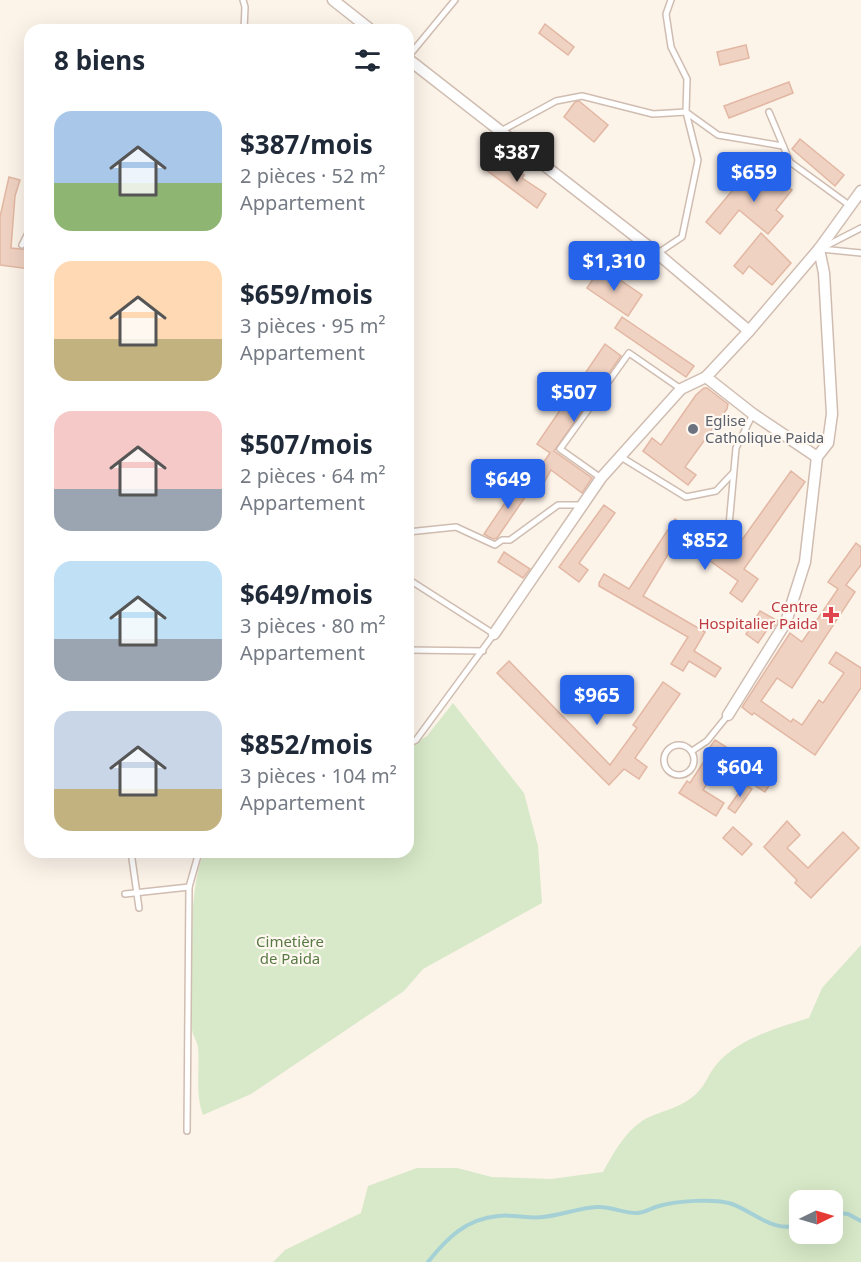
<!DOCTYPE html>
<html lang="fr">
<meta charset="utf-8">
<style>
:root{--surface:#fff;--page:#f6f6f7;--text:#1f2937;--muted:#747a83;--accent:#2563eb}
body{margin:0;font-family:"Noto Sans",sans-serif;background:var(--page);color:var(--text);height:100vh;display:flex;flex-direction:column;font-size:22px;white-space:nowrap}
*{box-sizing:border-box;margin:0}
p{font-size:20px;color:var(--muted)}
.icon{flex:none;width:33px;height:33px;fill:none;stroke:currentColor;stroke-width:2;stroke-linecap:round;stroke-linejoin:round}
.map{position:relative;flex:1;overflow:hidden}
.drawer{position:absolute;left:24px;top:24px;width:390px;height:834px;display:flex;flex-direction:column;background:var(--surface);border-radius:18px;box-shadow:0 6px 24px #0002}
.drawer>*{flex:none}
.needle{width:39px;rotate:85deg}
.tools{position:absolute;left:789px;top:1190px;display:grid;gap:12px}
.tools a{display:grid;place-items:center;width:54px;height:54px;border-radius:12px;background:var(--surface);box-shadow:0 6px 24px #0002;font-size:30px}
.price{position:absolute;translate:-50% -51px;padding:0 14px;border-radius:6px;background:var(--accent);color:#fff;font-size:20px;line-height:39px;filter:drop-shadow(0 2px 3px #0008)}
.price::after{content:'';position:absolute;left:50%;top:36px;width:18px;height:14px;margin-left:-9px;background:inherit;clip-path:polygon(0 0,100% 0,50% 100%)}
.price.active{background:#222;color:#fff}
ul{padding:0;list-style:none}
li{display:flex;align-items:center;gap:18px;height:150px;padding:0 30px}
li span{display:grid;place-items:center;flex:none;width:168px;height:120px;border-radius:18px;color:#555}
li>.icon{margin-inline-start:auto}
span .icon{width:72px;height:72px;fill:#fffc;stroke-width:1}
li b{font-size:26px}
h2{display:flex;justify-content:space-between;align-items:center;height:72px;padding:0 30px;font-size:26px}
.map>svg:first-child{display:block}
</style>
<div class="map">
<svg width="861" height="1262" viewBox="0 0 861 1262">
<rect width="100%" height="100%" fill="#fcf3e9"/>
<g fill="#d7e9c8" fill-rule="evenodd">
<path d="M453,703L524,793L538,846L542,903L423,969L404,991L251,1094L203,1115C195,1093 200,1070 198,1047C197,1041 193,1036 192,1030C187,992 189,885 204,852H408V747L427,736Z"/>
<path d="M861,945V1262H273L285,1250L361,1213L368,1186L417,1168H457L492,1177L551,1179L603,1172C613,1154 624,1133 642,1121C660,1110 680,1110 698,1092C706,1084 709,1073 716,1065C739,1038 777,1028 809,1018L822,988ZM800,1200H832V1233H800Z"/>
</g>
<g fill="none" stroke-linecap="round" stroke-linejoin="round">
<g stroke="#a5d1d6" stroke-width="4">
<path d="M832,1212L848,1214L861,1221"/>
<path d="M428,1262C447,1238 466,1219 498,1216C513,1214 528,1219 543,1217C561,1215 579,1208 597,1207C611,1206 625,1214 638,1213C646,1212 651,1208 659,1206C676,1201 715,1198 732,1204C752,1211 776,1235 800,1224"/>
</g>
</g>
<g fill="#f0d2c2" stroke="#e2b7a3" stroke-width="1.5">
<path d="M545,24L574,47L568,55L539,33Z"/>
<path d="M746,45L749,58L720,65L717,52Z"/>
<path d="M789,82L793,93L729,118L724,106Z"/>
<path d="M579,101L608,125L594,142L564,117L575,102Z"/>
<path d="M800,139L844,175L835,186L792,149Z"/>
<path d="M492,159L509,171L512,167L524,175L522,178L546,194L537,208L485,169Z"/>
<path d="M774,168L788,179L784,184L792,190L776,210L783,216L768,234L739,210L720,234L706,222L742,179L753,188L756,183L760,186Z"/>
<path d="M9,177L20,180L15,196L11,248L30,250V269L0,265V217Z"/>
<path d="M761,233L791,263L772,285L749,266L743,274L734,266Z"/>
<path d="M601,267L642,295L628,316L587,288Z"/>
<path d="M622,317L694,366L686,377L615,328Z"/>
<path d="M605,344L621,356L554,451L592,478L582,493L551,470L541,488L530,482L550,453L537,444Z"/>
<path d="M704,388H707L728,404L727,409L685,467L696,475L688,485L643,451L652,438L661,445L696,395Z"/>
<path d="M791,471L805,482L744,569L758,579L742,602L730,593L738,581L678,538L643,596L705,632L694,651L721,668L715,677L689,661L683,671L671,664L688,637L599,586V583L604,574L629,589L675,519L729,558Z"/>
<path d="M521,479L532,487L497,538L494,539L489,537L484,534Z"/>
<path d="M604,505L615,513L579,563L588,570L579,582L559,567Z"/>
<path d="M856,543L861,547V565L846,585L855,592L792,688L777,678L761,701L791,722L793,719L802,725L819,700L823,703L844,673L829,663L836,652L861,668V688L815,755L754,713L752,715L742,707L790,633L802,642L838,589L828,582Z"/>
<path d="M504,552L530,569L523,578L498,562Z"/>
<path d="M760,611L778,621L772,629L769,627L758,643L746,634Z"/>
<path d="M509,661L610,765L637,728L633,725L663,682L680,694L635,758L647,767L639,779L624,769L609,785L497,673Z"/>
<path d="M715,740L750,762L746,769L769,786L765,792L720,763L703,790L724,803L716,816L679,793L687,781L690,783L710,752L707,751Z"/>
<path d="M745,784L752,789L735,813L728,808Z"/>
<path d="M787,821L800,835L787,848L808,868L843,832L859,848L811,898L795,883L797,880L764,847Z"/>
<path d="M733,827L752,844L742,855L723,838Z"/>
</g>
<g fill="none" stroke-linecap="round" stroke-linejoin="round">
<g stroke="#d0bdb1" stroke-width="8">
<g id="service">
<path d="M243,0L245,7L244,30"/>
<path d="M408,57L455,0"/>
<path d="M769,112L790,162L849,205"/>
<path d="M501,131L556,101L582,96L653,114L686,112L718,135L783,146"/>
<path d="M22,245L30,229"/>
<path d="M824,247L861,228"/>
<path d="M821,249L861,253"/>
<path d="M658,253L682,237L698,160L686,112L687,79L671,47L666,14L671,0"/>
<path d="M621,457L686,497L716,491L733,473"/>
<path d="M601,478L560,449L629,353L681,389"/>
<path d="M408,532L456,527L495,545L502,540H510L558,505H580"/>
<path d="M727,548L736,448L753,414"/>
<path d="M408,579L494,634L416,740L408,744"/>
<path d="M408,650L483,651"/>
<circle cx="679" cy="760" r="15"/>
<path d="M692,751L707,741L728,715"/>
<path d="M132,859L139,908"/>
<path d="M125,894L189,887"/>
<path d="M187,1131L189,887L199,852"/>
</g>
</g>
<g stroke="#d0bdb1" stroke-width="13">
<g id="minor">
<path d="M333,0L371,30"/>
<path d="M408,59L658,254L749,331"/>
<path d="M706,377L753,414L817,457"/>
<path d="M494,634L601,478L681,389L706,377L749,331L819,249L861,191"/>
<path d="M728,715L786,622L805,562L817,457L828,443L832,414L824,273L819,249"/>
</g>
</g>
<use href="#service" stroke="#fff" stroke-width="5"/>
<use href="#minor" stroke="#fff" stroke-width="10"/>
</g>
<circle fill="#6b7280" stroke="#fef8f0" stroke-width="2" cx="693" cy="429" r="6"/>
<path fill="#e0444e" stroke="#fef8f0" stroke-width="2" d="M828 606h6v6h6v6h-6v6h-6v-6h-6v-6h6z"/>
<g text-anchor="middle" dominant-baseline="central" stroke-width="4.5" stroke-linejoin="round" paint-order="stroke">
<g font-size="15" fill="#5b616d" stroke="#fef8f0" text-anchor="start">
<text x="705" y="420">Eglise<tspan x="705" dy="17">Catholique Paida</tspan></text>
</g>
<g font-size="15" fill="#be3a42" stroke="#fef8f0" text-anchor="end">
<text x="818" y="606">Centre<tspan x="818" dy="17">Hospitalier Paida</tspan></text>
</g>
<g font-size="15" fill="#587a45" stroke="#fef8f0">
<text x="290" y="941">Cimetière<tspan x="290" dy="17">de Paida</tspan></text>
</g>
</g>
</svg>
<div class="tools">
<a><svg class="needle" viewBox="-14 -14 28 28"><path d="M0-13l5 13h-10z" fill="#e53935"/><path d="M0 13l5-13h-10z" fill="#747a83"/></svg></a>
</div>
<b class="price active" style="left:517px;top:183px">$387</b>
<b class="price" style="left:754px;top:203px">$659</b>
<b class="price" style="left:614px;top:292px">$1,310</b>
<b class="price" style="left:574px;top:423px">$507</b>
<b class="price" style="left:508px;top:510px">$649</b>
<b class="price" style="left:705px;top:571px">$852</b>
<b class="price" style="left:597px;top:726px">$965</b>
<b class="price" style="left:740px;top:798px">$604</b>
<section class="drawer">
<h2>8 biens<svg class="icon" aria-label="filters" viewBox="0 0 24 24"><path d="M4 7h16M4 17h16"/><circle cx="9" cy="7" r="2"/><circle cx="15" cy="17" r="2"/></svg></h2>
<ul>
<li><span style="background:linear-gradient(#a9c7e8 60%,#8fb573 0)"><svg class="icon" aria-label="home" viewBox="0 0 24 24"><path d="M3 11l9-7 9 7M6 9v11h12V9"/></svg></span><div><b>$387/mois</b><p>2 pièces · 52 m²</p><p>Appartement</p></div></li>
<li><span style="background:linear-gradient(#ffd9b3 65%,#c2b280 0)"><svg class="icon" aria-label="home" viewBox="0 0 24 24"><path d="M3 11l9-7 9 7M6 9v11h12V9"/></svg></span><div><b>$659/mois</b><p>3 pièces · 95 m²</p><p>Appartement</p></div></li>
<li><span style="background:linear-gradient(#f6c9c9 65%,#9aa5b1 0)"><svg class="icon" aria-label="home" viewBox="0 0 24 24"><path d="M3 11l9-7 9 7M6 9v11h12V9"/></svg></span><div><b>$507/mois</b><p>2 pièces · 64 m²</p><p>Appartement</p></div></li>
<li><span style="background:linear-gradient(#bfe0f5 65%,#9aa5b1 0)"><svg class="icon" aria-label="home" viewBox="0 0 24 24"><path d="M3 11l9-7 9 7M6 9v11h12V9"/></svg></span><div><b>$649/mois</b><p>3 pièces · 80 m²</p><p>Appartement</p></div></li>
<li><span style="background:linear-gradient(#c9d6e8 65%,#c2b280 0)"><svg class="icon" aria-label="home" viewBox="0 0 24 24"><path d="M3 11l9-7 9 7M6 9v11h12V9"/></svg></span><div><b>$852/mois</b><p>3 pièces · 104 m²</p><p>Appartement</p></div></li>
</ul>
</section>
</div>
